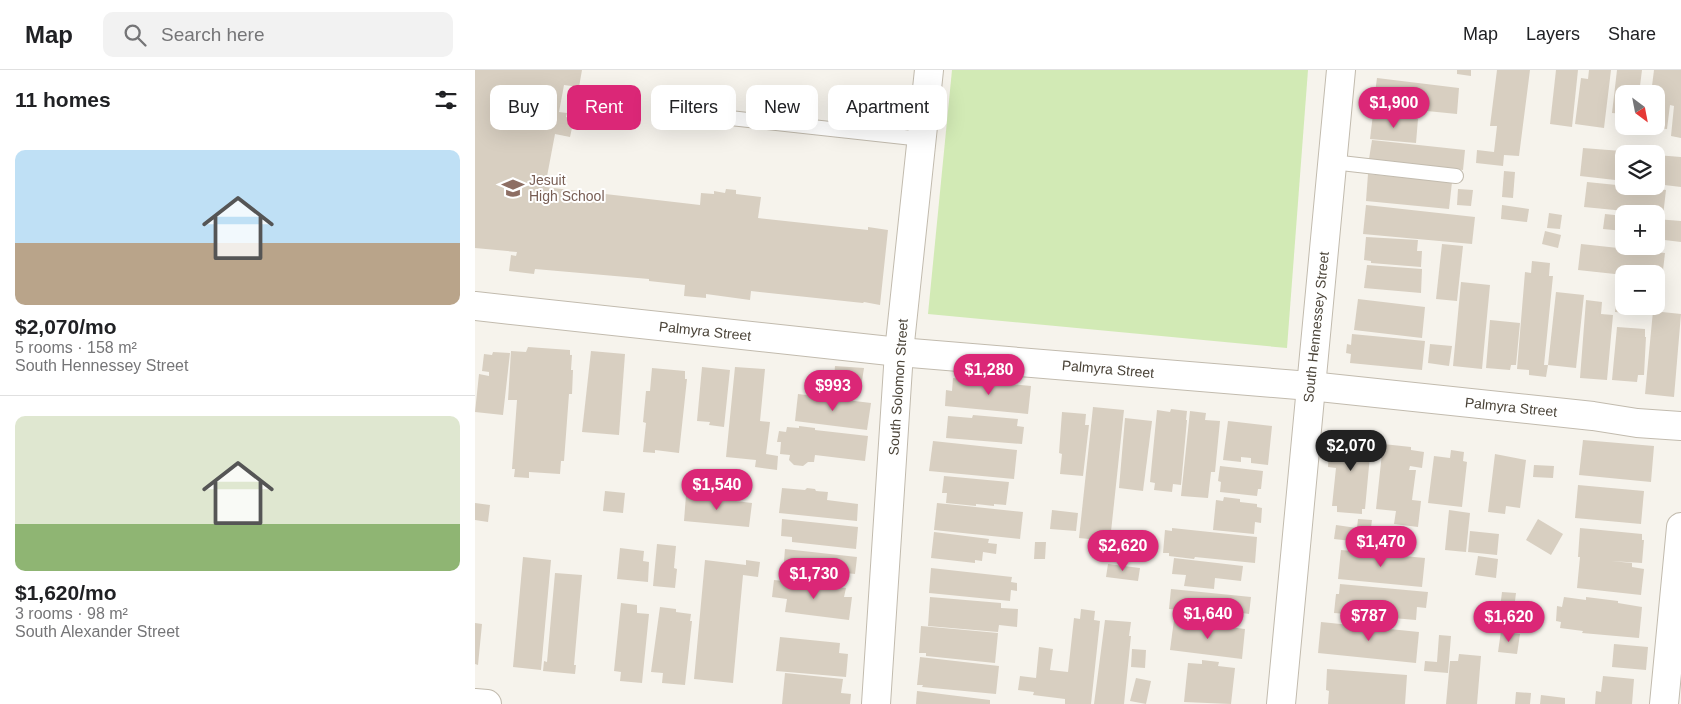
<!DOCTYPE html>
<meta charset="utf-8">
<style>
:root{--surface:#fff;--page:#f2f2f2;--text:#202124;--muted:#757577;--line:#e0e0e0;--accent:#db2777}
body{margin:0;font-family:Helvetica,sans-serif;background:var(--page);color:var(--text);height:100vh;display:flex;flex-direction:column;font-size:19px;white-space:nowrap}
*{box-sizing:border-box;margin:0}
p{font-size:16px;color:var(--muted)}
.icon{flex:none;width:28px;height:28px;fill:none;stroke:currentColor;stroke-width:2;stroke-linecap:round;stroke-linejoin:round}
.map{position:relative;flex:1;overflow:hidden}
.details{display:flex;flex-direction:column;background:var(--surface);width:475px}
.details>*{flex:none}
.top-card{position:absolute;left:15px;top:15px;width:475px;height:45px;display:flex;gap:10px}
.needle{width:32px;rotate:148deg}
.fabs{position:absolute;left:1140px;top:15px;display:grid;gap:10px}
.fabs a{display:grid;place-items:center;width:50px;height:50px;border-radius:10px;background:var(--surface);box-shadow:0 5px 20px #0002;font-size:25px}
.price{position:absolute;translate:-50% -42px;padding:0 11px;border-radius:18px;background:var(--accent);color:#fff;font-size:16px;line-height:32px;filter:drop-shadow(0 1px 2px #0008)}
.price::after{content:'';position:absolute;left:50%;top:30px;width:15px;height:11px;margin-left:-8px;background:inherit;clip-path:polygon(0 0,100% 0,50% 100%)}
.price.active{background:#222;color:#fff}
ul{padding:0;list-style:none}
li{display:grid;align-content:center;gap:10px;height:265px;padding:0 15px}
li+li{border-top:1px solid var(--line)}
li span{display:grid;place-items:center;height:155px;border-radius:10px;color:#555}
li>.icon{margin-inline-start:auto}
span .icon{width:90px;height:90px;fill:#fffc;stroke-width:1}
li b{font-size:21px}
h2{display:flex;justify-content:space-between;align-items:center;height:60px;padding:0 15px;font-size:21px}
.tag{padding:0 18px;border-radius:10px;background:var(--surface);box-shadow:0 5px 20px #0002;font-size:18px;line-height:45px}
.tag.active{background:var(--accent);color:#fff}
header{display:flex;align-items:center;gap:30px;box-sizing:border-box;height:70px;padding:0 25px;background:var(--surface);border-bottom:1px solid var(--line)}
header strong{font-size:24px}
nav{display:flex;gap:28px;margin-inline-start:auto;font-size:18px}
.search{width:350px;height:45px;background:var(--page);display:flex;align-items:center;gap:12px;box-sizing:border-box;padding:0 18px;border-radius:10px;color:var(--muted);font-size:19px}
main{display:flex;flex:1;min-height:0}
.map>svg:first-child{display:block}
</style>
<header>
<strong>Map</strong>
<div class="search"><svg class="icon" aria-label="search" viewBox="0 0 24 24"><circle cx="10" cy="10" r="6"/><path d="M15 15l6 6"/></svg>Search here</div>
<nav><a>Map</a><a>Layers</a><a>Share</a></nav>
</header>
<main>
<section class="details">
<h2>11 homes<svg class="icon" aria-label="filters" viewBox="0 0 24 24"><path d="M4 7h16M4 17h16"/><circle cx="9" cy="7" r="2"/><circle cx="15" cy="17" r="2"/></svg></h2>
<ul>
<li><span style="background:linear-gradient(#bfe0f5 60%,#b9a48a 0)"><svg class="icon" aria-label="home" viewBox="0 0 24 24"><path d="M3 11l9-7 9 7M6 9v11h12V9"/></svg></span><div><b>$2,070/mo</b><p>5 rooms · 158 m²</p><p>South Hennessey Street</p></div></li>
<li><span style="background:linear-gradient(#dfe7d0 70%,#8fb573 0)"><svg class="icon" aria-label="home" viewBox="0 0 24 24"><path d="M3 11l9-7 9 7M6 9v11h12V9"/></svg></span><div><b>$1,620/mo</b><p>3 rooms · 98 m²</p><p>South Alexander Street</p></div></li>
</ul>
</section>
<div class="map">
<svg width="1206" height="634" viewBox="0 0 1206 634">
<rect width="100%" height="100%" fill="#f6f3ec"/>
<path fill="#d2eab5" d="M477,0H833L812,278L453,244Z"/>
<g fill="#d8cfc1">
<path d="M0,0H107L104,17L89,15L84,42L92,43L91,47L99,49L95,67L80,64L70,117L225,135L226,123L239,124V121L250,123L251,119L261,120V124L286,127L283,148L393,160V157L413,160L405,235L389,232L388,233L276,221L275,230L231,224V228L209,226L210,215L174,211V209L60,199L59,204L34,201L36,185L41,186L42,182L0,178Z"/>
<path d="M982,0H996V6L982,4Z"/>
<path d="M1022,0H1055L1044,86L1029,85L1028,96L1001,93L1002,80L1019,82L1022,56H1015Z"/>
<path d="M1081,0H1103L1097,57L1075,54Z"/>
<path d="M1114,0H1136L1129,58L1100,54L1106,8L1113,9Z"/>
<path d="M1142,0H1167L1164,24H1149V44L1137,43Z"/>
<path d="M1179,0H1206V68L1196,66L1199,36L1195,35L1192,59L1174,58V56H1181V24H1176Z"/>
<path d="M902,8L984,18L982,44L912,37V38L898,37Z"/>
<path d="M898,44L943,49L941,73L895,69Z"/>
<path d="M897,70L990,80L988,100L894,89Z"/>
<path d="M1108,78L1159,82V84H1149V111L1105,106Z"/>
<path d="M1181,85L1206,87V117L1181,114Z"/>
<path d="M1029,101L1040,102L1038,128L1027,127Z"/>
<path d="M893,104L977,112L974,139L891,131Z"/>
<path d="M1112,112L1191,120L1188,146L1181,145V144L1109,137Z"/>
<path d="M983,119L998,120L996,136L982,135Z"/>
<path d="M891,135L1000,147L997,174L888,164Z"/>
<path d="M1027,135L1054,139L1052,152L1026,149Z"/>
<path d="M1074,143L1087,145L1085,159L1072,158Z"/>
<path d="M1130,144L1149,146V161L1128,159Z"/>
<path d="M1181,149L1206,151V172L1181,169Z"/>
<path d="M1070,161L1086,165L1083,178L1067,174Z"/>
<path d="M891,167L943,170L942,181H947L946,197L896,193V191L889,190Z"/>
<path d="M967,174L988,176L982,231L961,229Z"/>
<path d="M1106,174L1190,183L1187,209L1181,208V204H1149V205L1103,200Z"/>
<path d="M1057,191L1075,193L1074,206H1078L1069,295H1073L1071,307L1054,305V300L1042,299L1050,202L1056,203Z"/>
<path d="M892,195L947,199L946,223L889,218Z"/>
<path d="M986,212L1015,215L1007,299L978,296Z"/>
<path d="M1142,221H1149V236H1152L1151,243L1140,242Z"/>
<path d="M1081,222L1109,225L1101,298L1073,295Z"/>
<path d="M883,229L950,237L947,268L879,260Z"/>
<path d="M1111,230L1127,232L1126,244L1138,245L1132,310L1105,308Z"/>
<path d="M1178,241L1206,244L1199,327L1170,324Z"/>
<path d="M1015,250L1045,253L1041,295H1036L1035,300L1011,298Z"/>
<path d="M1142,257L1170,259V267H1171L1169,305H1163L1162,312L1137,310Z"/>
<path d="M877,264L950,271L947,300L875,293L876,284L871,283L872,274L876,275Z"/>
<path d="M955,274L977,276L974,296L953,293Z"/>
<path d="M53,277L95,280V285H97L96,300H98L97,324H94L89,391H86L85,404L54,402V408L39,407L40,399H37L42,330H33L36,281L51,282Z"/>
<path d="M116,281L150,284L144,365L107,362Z"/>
<path d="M18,282L35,283L28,345L0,342L4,304L14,306V302L7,301L9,284L17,285Z"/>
<path d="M360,296L389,298L385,324L358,320Z"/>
<path d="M227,297L255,300L249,357L234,355L235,352L222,351Z"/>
<path d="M260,297L290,299L285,351L295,352L291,384L303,386L302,400L280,397L281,390L251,387Z"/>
<path d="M177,298L210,301V309H212L204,383L180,380V383L168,382L171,353L168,352L171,321H175Z"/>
<path d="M478,308L556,316L553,344L470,336L471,320L477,321Z"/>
<path d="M323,324L396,333L392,360L320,351Z"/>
<path d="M618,337L649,340L635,471L604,468Z"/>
<path d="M696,339L712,341L711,350H712L706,415L698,414L697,422L679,420L680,413L675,412L682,340L695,342Z"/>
<path d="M715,341L731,343L730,350L745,351L740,402H736L733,428L706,426Z"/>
<path d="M587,342L611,344L610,355H614L608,406L585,404L587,384L584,383Z"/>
<path d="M498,345L543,349L542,356L549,357L547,374L471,368L473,346L497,348Z"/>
<path d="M650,348L677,351L668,421L644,418Z"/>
<path d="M753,351L797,356L793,395L776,393V388L766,387V392L748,390Z"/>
<path d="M324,356L340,358V360L393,366L390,391L340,385L339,392H333L328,396L319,395L314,390L315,385L305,384L306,372H302L304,361L311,362L312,357L324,358Z"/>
<path d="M865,361L897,364L890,439H887V444L862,442V436H857L861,398L853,397L854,382H863Z"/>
<path d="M1108,370L1179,376L1176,412L1104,405Z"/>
<path d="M458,371L542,380L539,409L454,401Z"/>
<path d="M908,374L936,377V380L949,382L947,398L935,396L934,400H941L937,430L946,431L943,457L919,454L921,441L901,439Z"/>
<path d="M976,380L989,382L988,391L992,392L987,437L953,433L959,386L975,388Z"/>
<path d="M1020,384L1051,390L1045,438L1031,436L1030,444L1013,442Z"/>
<path d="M1059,395L1079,396L1078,408L1058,407Z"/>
<path d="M745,396L788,401L786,419H783L782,426L745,422L746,412L743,411Z"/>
<path d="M469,406L534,412L531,435L519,434V436L501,434V436L471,433L472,423H467Z"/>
<path d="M1103,415L1169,421L1166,454L1100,448Z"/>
<path d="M307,418L330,420L332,418L340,419L341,421L353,422L352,430L383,434L382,451L304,443Z"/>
<path d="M130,421L150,423L148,443L128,441Z"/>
<path d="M211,425L277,433L274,457L209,451Z"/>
<path d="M749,427L765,429V432L782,434V437L787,438L786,453L780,452L779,464L738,460L741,430L748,431Z"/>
<path d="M0,433L15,435L13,452L0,450Z"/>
<path d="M462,433L548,442L545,469L459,460Z"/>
<path d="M577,440L603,443L601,461L575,459Z"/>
<path d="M974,440L995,443L991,482L970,480Z"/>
<path d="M307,449L383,457L381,479L317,472V467L306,466Z"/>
<path d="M883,449L897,450L894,473L859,469L861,455L882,458Z"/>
<path d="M1063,449L1088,464L1076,485L1051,470Z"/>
<path d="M697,458L782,467L780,493L720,487L719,489L694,486V483H688L690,460L697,461Z"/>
<path d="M1105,458L1167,464V470H1169L1167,493L1136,491L1157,493V497L1169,499L1166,525L1102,518L1105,487H1103Z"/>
<path d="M995,461L1024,464L1022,485L993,482Z"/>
<path d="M459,462L514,469L513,473L522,474L521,484L508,482L507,491L500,490V493L456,488Z"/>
<path d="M639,466L663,469L661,491L636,488Z"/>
<path d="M560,472H571L570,489H559Z"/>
<path d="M182,474L201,476L199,498L202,499L200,518L178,516Z"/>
<path d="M145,478L169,481L168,491L174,492L173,512L142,509Z"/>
<path d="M310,479L382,487L380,504L335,499L334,506L308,503Z"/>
<path d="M866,480L950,488L947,517L863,509Z"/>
<path d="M1003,486L1023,489L1021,508L1000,505Z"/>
<path d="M48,487L76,490L66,600L38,597Z"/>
<path d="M699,488L768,496L766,511L740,508L739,519L709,516L711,505L697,504Z"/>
<path d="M230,490L271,495V490L285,492L283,507L268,505L258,613L219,609Z"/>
<path d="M633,494L665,498L663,511L631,507Z"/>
<path d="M456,498L537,507L536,512L542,513V521L536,520L535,531L454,523Z"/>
<path d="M80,503L107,505L99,595H101L100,604L68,601L69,591L72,592Z"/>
<path d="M299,510L371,518L369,527H377L374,550L310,542L312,529L297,527Z"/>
<path d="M865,514L953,522L951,538L942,537L941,550L859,543L861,524H864Z"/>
<path d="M696,519L776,527L774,544L767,543V546L694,539Z"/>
<path d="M1027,522L1041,523L1037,556L1023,554Z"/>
<path d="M455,527L526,533V538L543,539L542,557L524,555L523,562L453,556Z"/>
<path d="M1089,527L1111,530V527L1143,531V533L1167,537L1164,568L1107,563L1108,561L1085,558L1086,552L1081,551L1082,536L1087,537Z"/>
<path d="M146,533L162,535V543L174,544L167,613L145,611L146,602L139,601Z"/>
<path d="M185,537L201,539V542L216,544L215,551H217L210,615L187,613L188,603L176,602Z"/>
<path d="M606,539L620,541L619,550L625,551L616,634H590V629L558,625L559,622L543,620L545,606L561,608L564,577L578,579L575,600L593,602L599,548L605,549Z"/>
<path d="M630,550L656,552L654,566H656L649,634H619Z"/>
<path d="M699,550L770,559L767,589L695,580Z"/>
<path d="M846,552L944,562L941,593L843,583Z"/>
<path d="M0,553L7,554L3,595L0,594Z"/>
<path d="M446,556L523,563L520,593L451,586V583H444Z"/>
<path d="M1026,561L1045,564L1042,584L1023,582Z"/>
<path d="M964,565L976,566L973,603L949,601L950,591L962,592Z"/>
<path d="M305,567L365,573L364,583L373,584L371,607L301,601Z"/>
<path d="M1139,574L1173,577L1171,600L1137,597Z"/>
<path d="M657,579L671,580L670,598L656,597Z"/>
<path d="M984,584L1006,586L1002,634H971L975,591H983Z"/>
<path d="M445,587L524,596L521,624L447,617L448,615H442Z"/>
<path d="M727,590L744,592L743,596L760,598L756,634L709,632L713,593L727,594Z"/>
<path d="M852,599L932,605L930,634H853L854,621L851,620Z"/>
<path d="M310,603L368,609L366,623L376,624L375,634H307Z"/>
<path d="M1128,606L1159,609L1157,634H1120L1121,621L1126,622Z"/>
<path d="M661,608L676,611L671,634L655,631Z"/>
<path d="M442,621L515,630V634H441Z"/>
<path d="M1041,622L1056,623L1055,634H1040Z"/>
<path d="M1066,625L1090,628V634H1065Z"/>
</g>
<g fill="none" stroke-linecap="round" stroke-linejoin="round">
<g stroke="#c2bbae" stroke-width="16">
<g id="service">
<path d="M228,45L447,69"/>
<path d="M857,92L981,106"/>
</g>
</g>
<g stroke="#c2bbae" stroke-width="30">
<g id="minor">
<path d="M0,236L424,282L835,316L1118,346L1162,353L1206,356"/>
<path d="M0,633L12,634"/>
<path d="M401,634L424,282L454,0"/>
<path d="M806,634L866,0"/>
<path d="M1189,634L1206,457"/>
</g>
</g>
<use href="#service" stroke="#fff" stroke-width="14"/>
<use href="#minor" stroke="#fff" stroke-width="28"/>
</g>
<defs>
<g id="school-bare" transform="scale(1.725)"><path d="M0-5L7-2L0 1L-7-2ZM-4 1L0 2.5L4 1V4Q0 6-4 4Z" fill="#8d6e63" stroke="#fff" stroke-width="2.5" paint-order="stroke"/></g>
</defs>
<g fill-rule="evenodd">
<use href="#school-bare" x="38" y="118"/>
</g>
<g text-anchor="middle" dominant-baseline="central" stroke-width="4" stroke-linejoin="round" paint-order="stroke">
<g font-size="14" fill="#785e54" stroke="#fff" text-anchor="start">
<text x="54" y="110">Jesuit<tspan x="54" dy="16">High School</tspan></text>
</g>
<g font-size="14" fill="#4b4439" stroke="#fff">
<text transform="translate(841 257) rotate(-84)">South Hennessey Street</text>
<text transform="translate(230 261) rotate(6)">Palmyra Street</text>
<text transform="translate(633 299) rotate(5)">Palmyra Street</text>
<text transform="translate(423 317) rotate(-86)">South Solomon Street</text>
<text transform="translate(1036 337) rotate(6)">Palmyra Street</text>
</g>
</g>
</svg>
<div class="fabs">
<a><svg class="needle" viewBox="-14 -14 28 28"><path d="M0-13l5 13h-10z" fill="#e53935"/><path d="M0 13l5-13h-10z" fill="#757577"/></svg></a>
<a><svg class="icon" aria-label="layers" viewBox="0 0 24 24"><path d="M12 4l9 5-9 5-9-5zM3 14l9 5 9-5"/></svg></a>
<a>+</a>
<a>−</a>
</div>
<b class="price" style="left:919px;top:59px">$1,900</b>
<b class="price" style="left:514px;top:326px">$1,280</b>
<b class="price" style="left:358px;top:342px">$993</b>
<b class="price active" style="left:876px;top:402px">$2,070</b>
<b class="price" style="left:242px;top:441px">$1,540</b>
<b class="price" style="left:906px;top:498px">$1,470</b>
<b class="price" style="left:648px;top:502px">$2,620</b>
<b class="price" style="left:339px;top:530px">$1,730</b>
<b class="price" style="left:733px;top:570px">$1,640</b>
<b class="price" style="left:894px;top:572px">$787</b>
<b class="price" style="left:1034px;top:573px">$1,620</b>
<div class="top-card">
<a class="tag">Buy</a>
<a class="tag active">Rent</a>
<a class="tag">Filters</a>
<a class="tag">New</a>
<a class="tag">Apartment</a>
</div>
</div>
</main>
